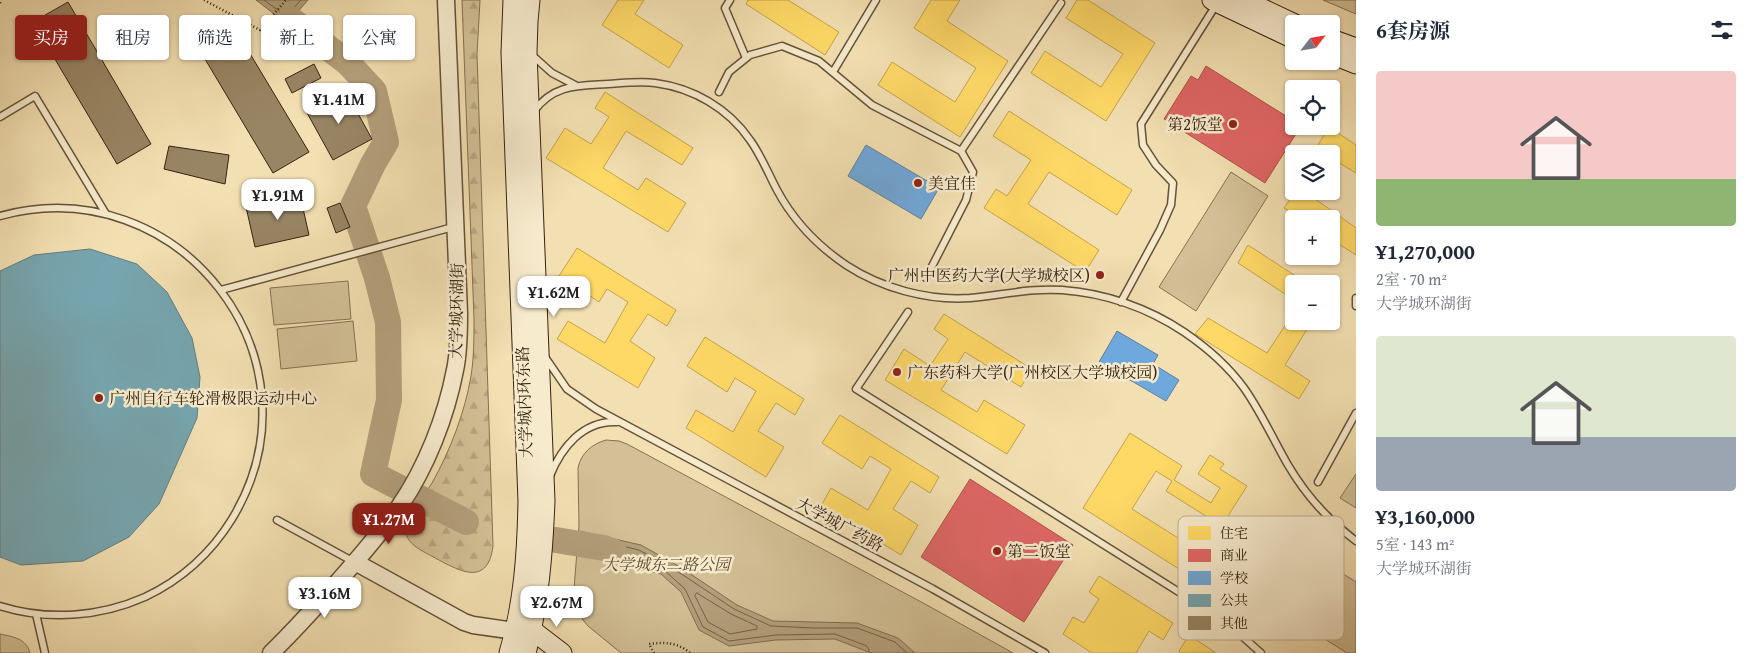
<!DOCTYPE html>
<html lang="zh">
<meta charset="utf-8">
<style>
:root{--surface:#fff;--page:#f2f2f3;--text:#1f2937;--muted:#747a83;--accent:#8f2418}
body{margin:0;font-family:"Gentium Book Plus","Noto Serif SC",serif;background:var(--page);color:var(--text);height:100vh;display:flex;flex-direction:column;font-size:19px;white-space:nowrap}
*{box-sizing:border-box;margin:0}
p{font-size:16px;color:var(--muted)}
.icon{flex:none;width:28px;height:28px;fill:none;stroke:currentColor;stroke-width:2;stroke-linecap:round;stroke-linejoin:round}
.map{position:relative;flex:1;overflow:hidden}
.side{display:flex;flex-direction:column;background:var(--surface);width:400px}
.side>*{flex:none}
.top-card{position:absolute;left:15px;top:15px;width:475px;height:45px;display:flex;gap:10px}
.needle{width:32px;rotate:59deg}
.fabs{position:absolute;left:1285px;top:15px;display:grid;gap:10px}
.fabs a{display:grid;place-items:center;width:55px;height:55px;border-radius:5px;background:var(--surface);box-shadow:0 1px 4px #0004;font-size:25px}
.price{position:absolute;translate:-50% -42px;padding:0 11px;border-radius:10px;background:#fff;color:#222;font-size:16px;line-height:32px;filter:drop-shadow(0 1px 2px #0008)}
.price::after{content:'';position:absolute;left:50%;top:30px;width:15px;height:11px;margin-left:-8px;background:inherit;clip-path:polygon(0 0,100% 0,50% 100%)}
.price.on{background:var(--accent);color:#fff}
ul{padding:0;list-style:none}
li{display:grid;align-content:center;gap:10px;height:265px;padding:0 20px}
li span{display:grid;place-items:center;height:155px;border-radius:5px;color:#555}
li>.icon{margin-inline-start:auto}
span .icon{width:90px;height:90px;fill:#fffc;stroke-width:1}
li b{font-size:21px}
h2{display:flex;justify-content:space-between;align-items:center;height:60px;padding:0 20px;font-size:21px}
.tag{padding:0 18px;border-radius:5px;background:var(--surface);box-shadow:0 1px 4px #0004;font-size:18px;line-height:45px}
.tag.on{background:var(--accent);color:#fff}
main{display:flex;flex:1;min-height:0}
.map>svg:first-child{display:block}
</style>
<main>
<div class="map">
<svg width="1356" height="653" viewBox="0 0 1356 653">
<defs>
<pattern id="forest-firs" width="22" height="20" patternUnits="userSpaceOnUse" patternTransform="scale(1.25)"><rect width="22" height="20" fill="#d3c096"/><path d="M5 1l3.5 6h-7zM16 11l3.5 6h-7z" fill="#b6a580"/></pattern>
</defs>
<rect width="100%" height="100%" fill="#f3e0b2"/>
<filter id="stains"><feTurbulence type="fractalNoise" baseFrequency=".004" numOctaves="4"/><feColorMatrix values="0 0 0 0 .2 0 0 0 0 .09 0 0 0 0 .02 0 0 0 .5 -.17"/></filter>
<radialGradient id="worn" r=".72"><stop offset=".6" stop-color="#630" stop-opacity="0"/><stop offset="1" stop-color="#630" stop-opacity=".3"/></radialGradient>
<path fill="url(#forest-firs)" stroke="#847153" d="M462,0H480L477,54L493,546C488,586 461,572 437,559C427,553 408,546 406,533C404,520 425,494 432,483C450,451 465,412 471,376C474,357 474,338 474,319Z"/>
<g fill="#d3c096" stroke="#847153">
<path d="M1323,0H1356V14Z"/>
<path d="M1231,172L1268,196L1196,311L1159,287Z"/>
<path d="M348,281L351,319L274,325L270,288Z"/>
<path d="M353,321L357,361L281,369L277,329Z"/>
<path d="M606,440L619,441L627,444L925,604L1013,653H621L588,626L583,620L576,604L574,589L579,526L578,468C581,453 592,444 606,440Z"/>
<path d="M1356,474V508L1340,498Z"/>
<path d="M1289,540L1356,582V653H1347L1255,595Z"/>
<path d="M0,634C13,637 26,638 30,653H0Z"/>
</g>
<g fill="#b39f7b" stroke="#816d50">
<path d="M256,0H308L287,24Z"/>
<path d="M579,531L641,545L680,567L737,605L773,621L857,623L898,638L915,653H871L835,639L776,640L729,646L699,630L681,592L661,574L582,554Z"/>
</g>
<g fill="#ffd966" stroke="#c3a24c" fill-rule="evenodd">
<path d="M618,0H644L635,14L683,45L669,68L602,25Z"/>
<path d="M748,0H788L839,32L825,55L746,4Z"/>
<path d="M931,0H960L947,21L1008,61L960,137L878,85L892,62L955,102L976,68L914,28Z"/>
<path d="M1077,0H1088L1155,43L1106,121L1031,73L1045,51L1101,87L1123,54L1066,18Z"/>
<path d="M605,92L693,148L682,165L626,131L603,168L638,190L646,178L686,203L668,232L546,158L565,128L591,144L609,117L595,108Z"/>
<path d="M1009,111L1132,190L1117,215L1049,172L1028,204L1099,250L1085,272L984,208L996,189L1007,196L1031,160L993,136Z"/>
<path d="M1329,127L1356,145V173L1331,158V154H1325L1316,148Z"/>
<path d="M1296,191H1304L1356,228V255L1331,239V219H1301L1284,208Z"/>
<path d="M1248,245L1308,284H1294V300L1238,263Z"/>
<path d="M577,248L676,310L667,326L648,314L630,341L655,358L638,388L557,339L568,321L605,343L628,302L607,289L599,302L559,276Z"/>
<path d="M1294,312V321H1312L1285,365L1310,381L1299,399L1195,334L1208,318L1267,353Z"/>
<path d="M944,314L1032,369L1021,387L965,352L941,390L977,412L984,400L1025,425L1007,454L885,380L904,349L930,366L948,339L934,329Z"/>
<path d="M705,337L804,399L795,415L776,403L758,431L784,447L766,477L686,428L696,410L733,432L756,391L735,378L727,392L687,366Z"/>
<path d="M840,415L939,477L930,493L911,481L893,509L918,525L901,555L821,506L831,488L868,510L891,469L870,456L862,469L822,443Z"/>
<path d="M1130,433L1182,466L1174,480L1211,503L1220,488L1198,474L1210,455L1224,464L1220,469L1247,486L1190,576L1083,508ZM1156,471L1172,481L1166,491L1220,525L1202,553L1132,509Z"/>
<path d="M1099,576L1173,623L1163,640L1149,631L1136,653H1092L1063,634L1073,617L1084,623L1099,599L1089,592Z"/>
<path d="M1189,635L1216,653H1181L1179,651Z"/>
</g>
<g fill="#e06666" stroke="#ad524c">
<path d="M1206,66L1294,121V126H1301L1265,183L1164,119L1191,76L1198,80Z"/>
<path d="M970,479L1073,545L1024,622L921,557Z"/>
</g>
<g fill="#6fa8dc" stroke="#5e809f">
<path d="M866,145L939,188L921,219L848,176Z"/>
<path d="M1117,331L1158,355L1153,364L1179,380L1166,401L1099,362Z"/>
</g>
<path fill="#76a5af" stroke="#637e7f" d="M90,249L137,264L167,292L192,338L200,377L197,418L159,504L129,537L83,561L21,565L0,557V271L34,255Z"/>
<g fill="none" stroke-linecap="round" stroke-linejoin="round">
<g stroke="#746046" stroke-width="1">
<path d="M264,0L286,16L301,0"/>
<path d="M697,593L731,614L757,626V629L730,634L708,622L695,596Z"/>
<path d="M870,653L867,646L835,634L776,635L729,641L703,627L685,589L664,570L588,551L585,540L588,538L639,550L677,571L734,609L771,626L814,628H857L895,642L907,653"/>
</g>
<g stroke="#b39f7b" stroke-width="26">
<path d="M290,19L347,62L374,91L386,142L373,164L353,206L377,278L388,322L389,400L373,474L466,522"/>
<path d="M556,540L604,548L614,552"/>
</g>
</g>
<g fill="#988564" stroke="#362210">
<path d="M68,2L151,144L117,164L33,22Z"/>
<path d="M234,27L309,152L273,173L199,49Z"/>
<path d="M314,64L321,78L292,93L285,79Z"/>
<path d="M345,90L372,139L333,160L306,111Z"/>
<path d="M169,146L229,155L225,184L164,169Z"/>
<path d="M300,195L309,235L255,247L246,207Z"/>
<path d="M340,203L350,227L336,233L327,208Z"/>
</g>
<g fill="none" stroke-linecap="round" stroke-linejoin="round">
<g stroke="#655238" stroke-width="9">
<g id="service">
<path d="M730,0L725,8L746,58"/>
<path d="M533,56L552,73L575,85"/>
<path d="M833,72L876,0"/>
<path d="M719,92L729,72L750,55L782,46L819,61L872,105L961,151L973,172L966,200L926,278"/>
<path d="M534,111C554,84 578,86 608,84C624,83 640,81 655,83C693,88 728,108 750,140C761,155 768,173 777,190C793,220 818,246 846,265C881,288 928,301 970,298C1001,295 1031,288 1062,290C1105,293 1148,308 1184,332C1206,347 1228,366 1244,388C1261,412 1273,439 1288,465C1305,494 1328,520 1356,541"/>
<path d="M0,117L35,96L106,214"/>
<path d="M961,151L1061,3"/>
<path d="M0,216C179,167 329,359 232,519C211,553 181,580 145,597C100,617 48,621 0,606"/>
<path d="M221,290L453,227"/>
<path d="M1356,298V306"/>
<path d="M1121,302L1160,230L1171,205L1173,183L1156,165L1143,145L1141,124L1216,5"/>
<path d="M908,312L856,389L1225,621L1261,653"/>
<path d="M545,357L567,389L596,409L933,589L1045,653"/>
<path d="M550,476C561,448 583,420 617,422"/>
<path d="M1318,482L1356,413"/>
<path d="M277,520L354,562"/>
<path d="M36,614L45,653"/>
</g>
</g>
<g stroke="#655238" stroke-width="19">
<g id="tertiary">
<path d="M355,562L464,622L473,625L515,631"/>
<path d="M271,653C294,631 315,607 336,584C358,559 380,534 399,507C426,468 446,417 455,370C459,352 459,332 459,313L446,0"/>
</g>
</g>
<g stroke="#362210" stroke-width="21">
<g id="secondary">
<path d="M1212,0L1294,39"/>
<path d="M1244,0L1295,24"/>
<path d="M1331,39L1356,48"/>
<path d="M1331,54L1356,64"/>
<path d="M521,631L532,630L562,653"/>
<path d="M509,653C524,603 527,552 528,501L511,53L513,0"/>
<path d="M526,653C539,603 543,552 545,501L527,53L528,21L530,0"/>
</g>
</g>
<g stroke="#362210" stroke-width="2.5" stroke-dasharray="1 2.5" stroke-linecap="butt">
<path d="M204,0L260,30L286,0"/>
<path d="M0,3L2,0"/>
<path d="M654,653L649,644C665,642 677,642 690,653"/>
</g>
<use href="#service" stroke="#f7ebcd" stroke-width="6"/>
<use href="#tertiary" stroke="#f7ebcd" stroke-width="16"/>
<use href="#secondary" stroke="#f7ebcd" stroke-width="19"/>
</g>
<g fill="#8f2418" stroke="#f7ebcd" stroke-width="2">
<circle cx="1233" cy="124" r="5"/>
<circle cx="918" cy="183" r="5"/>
<circle cx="1100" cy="275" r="5"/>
<circle cx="897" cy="372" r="5"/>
<circle cx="99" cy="398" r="5"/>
<circle cx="997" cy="551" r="5"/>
</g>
<g text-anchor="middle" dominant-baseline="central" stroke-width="5" stroke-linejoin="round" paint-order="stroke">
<g font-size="16" fill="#362210" stroke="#f7ebcd" text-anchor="start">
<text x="1223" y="124" text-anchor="end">第2饭堂</text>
<text x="928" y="183">美宜佳</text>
<text x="1090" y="275" text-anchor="end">广州中医药大学(大学城校区)</text>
<text x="907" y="372">广东药科大学(广州校区大学城校园)</text>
<text x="109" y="398">广州自行车轮滑极限运动中心</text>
<text x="1007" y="551">第二饭堂</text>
</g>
<g font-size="16" fill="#362210" stroke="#f7ebcd">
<text transform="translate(456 311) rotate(-89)">大学城环湖街</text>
<text transform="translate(524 402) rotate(-92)">大学城内环东路</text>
<text transform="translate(840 524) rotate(28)">大学城广药路</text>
</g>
<g font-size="16" font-style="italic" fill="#5d4a32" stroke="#f7ebcd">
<text x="666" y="564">大学城东二路公园</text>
</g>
</g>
<rect x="1178" y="516" width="166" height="124" rx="8" fill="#f7ebcd" stroke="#bdaf94" stroke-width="1"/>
<rect x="1188" y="526" width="23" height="14" fill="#ffd966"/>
<rect x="1188" y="549" width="23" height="13" fill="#e06666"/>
<rect x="1188" y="571" width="23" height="14" fill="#6fa8dc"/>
<rect x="1188" y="594" width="23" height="13" fill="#76a5af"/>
<rect x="1188" y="616" width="23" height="14" fill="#988564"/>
<g font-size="14" fill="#362210">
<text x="1220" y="538">住宅</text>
<text x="1220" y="560">商业</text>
<text x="1220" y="583">学校</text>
<text x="1220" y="605">公共</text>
<text x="1220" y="628">其他</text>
</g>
<rect width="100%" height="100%" filter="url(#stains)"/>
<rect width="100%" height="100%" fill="url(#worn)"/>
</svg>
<div class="fabs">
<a><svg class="needle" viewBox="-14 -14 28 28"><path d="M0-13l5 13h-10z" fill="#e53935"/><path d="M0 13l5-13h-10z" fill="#747a83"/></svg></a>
<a><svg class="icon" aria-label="locate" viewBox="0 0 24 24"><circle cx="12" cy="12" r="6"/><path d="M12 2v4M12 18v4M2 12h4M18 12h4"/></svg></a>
<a><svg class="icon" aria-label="layers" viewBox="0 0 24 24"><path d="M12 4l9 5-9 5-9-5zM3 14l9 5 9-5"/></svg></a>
<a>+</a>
<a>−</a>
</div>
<b class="price" style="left:339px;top:125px">¥1.41M</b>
<b class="price" style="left:278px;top:221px">¥1.91M</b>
<b class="price" style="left:554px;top:318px">¥1.62M</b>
<b class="price on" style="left:389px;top:545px">¥1.27M</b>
<b class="price" style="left:325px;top:619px">¥3.16M</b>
<b class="price" style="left:557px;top:628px">¥2.67M</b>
<div class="top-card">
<a class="tag on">买房</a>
<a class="tag">租房</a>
<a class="tag">筛选</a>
<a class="tag">新上</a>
<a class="tag">公寓</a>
</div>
</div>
<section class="side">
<h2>6套房源<svg class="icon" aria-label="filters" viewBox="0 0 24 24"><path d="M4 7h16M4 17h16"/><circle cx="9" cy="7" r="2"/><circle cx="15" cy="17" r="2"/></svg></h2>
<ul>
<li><span style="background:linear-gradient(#f6c9c9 70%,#8fb573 0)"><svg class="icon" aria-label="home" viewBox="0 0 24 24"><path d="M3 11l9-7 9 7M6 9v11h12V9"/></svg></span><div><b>¥1,270,000</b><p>2室 · 70 m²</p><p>大学城环湖街</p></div></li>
<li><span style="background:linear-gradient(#dfe7d0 65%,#9aa5b1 0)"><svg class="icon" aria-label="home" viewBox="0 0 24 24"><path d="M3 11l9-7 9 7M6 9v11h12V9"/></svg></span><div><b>¥3,160,000</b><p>5室 · 143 m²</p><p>大学城环湖街</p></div></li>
</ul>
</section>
</main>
